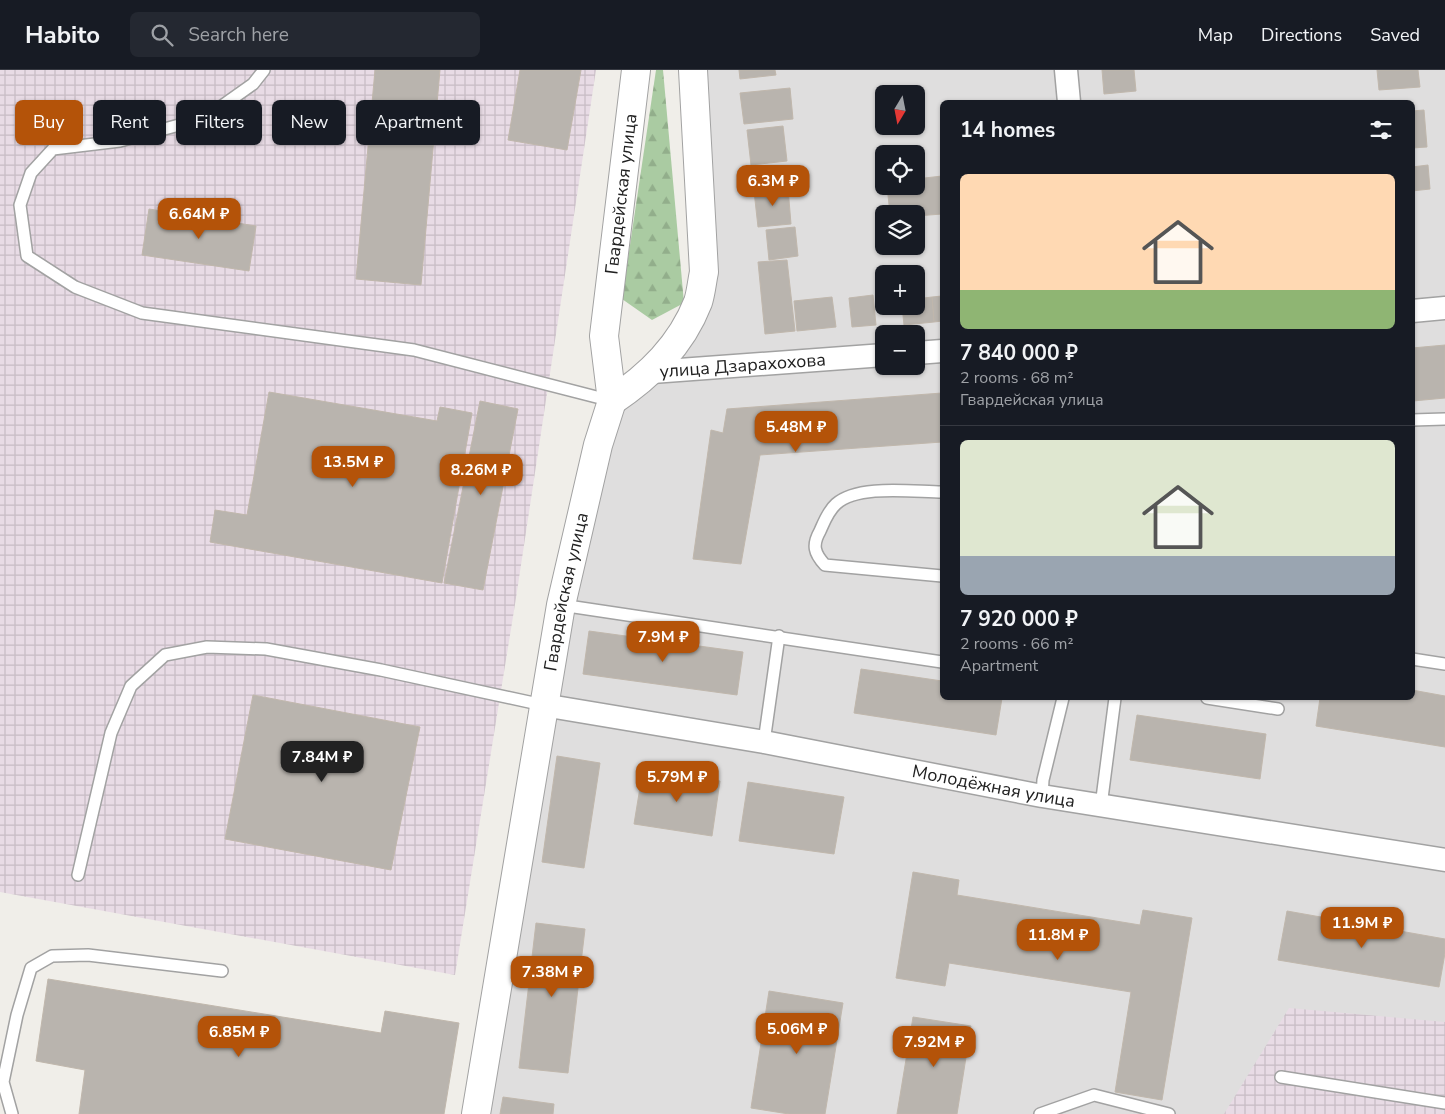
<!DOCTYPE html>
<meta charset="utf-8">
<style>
:root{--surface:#171b24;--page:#242831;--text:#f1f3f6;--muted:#9ea1a6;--line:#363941;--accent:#b45309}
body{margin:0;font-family:"Nunito Sans",sans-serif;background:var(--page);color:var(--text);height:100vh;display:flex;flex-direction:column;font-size:19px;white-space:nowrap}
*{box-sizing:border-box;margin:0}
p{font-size:16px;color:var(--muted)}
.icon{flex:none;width:28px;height:28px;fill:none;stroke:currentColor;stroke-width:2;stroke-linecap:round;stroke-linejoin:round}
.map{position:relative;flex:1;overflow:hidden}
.side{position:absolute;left:940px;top:30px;width:475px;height:600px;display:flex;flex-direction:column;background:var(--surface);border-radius:8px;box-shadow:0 1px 4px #0004}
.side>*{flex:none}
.top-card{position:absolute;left:15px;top:30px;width:475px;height:45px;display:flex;gap:10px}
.needle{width:32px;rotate:190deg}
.buttons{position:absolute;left:875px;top:15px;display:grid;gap:10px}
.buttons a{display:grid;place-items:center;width:50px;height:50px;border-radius:8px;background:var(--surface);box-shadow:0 1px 4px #0004;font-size:25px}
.price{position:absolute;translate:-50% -42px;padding:0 11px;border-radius:10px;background:var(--accent);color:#fff;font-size:16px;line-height:32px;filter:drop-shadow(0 1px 2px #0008)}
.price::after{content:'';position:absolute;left:50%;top:30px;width:15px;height:11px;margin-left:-8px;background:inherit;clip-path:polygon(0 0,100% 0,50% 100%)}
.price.current{background:#222;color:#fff}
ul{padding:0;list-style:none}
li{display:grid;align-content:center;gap:10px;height:265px;padding:0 20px}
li+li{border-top:1px solid var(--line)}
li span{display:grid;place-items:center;height:155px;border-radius:8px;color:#555}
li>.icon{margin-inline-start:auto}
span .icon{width:90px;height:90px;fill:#fffc;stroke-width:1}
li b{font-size:21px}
h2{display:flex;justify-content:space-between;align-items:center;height:60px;padding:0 20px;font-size:21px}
.pill{padding:0 18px;border-radius:8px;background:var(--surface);box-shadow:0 1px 4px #0004;font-size:18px;line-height:45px}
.pill.current{background:var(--accent);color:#fff}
header{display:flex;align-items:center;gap:30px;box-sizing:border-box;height:70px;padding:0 25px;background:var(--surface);border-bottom:1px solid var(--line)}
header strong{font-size:24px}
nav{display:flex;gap:28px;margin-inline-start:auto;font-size:18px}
.search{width:350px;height:45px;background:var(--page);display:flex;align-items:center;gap:12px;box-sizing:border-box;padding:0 18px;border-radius:8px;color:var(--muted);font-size:19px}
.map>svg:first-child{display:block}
</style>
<header>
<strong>Habito</strong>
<div class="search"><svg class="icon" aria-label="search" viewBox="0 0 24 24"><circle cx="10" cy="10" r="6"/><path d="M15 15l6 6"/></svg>Search here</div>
<nav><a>Map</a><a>Directions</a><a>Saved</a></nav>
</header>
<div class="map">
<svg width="1445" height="1044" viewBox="0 0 1445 1044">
<defs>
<pattern id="industrial-grid" width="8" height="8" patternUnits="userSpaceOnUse" patternTransform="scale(1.25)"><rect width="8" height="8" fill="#e8dbe5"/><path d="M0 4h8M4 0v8" fill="none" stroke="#c7bcc4"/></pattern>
<pattern id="forest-firs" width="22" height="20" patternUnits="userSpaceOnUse" patternTransform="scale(1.25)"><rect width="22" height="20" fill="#aacba2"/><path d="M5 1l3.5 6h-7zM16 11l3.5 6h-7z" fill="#92ae8b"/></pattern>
</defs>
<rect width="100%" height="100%" fill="#f0eee9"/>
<path fill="#dfdede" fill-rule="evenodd" d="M693,0H1445V1044H476L598,375L698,232ZM884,24H916V56H884ZM942,32H1412V628H942ZM884,84H916V116H884ZM884,144H916V176H884ZM884,204H916V236H884ZM884,264H916V296H884Z"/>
<g fill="url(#industrial-grid)">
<path d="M0,0H596L516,528L455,905L0,822Z"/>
<path d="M1289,938L1445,952V1044H1224Z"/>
</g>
<path fill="url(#forest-firs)" d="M656,0H663L684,233L652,250L622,229Z"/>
<g fill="#b9b4ae" stroke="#c0b7ac">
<path d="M375,0H440L421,215L356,209Z"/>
<path d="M520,0H581L567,80L508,70Z"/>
<path d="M739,0H775L776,5L740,9Z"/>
<path d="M1102,0H1134L1136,21L1104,24Z"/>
<path d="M1377,0H1418L1420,17L1379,20Z"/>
<path d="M790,18L793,49L744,54L740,23Z"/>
<path d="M1424,40L1427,77L1412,78V41Z"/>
<path d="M783,56L787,91L751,95L747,60Z"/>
<path d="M1428,95L1430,119L1412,121V97Z"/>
<path d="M942,106V144L916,146V144H890L887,116H916V109Z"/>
<path d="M788,118L791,154L758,157L754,121Z"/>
<path d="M149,139L256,156L249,201L142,185Z"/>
<path d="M795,157L798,186L769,190L766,160Z"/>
<path d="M787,190L795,261L765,264L758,192Z"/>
<path d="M873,225L876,255L852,257L849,228Z"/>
<path d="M942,226V251L934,252L932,227Z"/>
<path d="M832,227L836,257L797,261L794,231Z"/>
<path d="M932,227L934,252L904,255L902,236H916V229Z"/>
<path d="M1445,275V328L1413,331L1412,278Z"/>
<path d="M269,322L437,351L440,337L472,343L442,513L210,472L215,440L247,445Z"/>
<path d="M942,323V372L760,385L741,494L693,489L711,360L723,363L727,339Z"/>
<path d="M480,331L518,339L483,520L444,513Z"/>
<path d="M589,561L743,582L737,625L583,604Z"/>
<path d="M861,599L942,611V628H1002L996,665L854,643Z"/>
<path d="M1412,620L1445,626V677L1316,656L1320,628H1412Z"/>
<path d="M253,625L420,657L391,800L225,769Z"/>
<path d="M1137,645L1266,664L1260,709L1130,690Z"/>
<path d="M557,686L600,693L584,798L542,792Z"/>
<path d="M643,699L720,711L712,766L634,754Z"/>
<path d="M748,712L844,727L834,784L739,771Z"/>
<path d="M913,802L959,810L957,825L1140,855L1143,840L1192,848L1162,1030L1115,1022L1131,922L949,893L945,916L896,908Z"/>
<path d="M1287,841L1445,869V883L1439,917L1278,890Z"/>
<path d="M536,853L585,859L568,1003L519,998Z"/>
<path d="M48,909L381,963L385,941L459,953L444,1044H79L85,1000L36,991Z"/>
<path d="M769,921L843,933L825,1044H789L751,1038Z"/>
<path d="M913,947L971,956L957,1044H897Z"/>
<path d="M503,1027L554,1034L553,1044H500Z"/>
</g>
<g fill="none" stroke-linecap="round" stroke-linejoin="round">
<g stroke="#a2a2a2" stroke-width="14">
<g id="service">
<path d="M264,0L253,14L205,48L120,71L53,79L31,103L20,135L27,186L75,217L142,243L414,280L612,331"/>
<path d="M1412,350L1445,349"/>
<path d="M942,422C914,422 858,414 836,434C828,441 824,452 820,461C812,475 814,483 825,495L942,506"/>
<path d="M561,535L942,592"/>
<path d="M1412,589L1445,594"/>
<path d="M1207,628L1278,639"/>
<path d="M764,672L779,566"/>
<path d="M1042,726L1043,710L1063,628"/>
<path d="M1101,736L1115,628"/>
<path d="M78,805L111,663L131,616L165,585L207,577L266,579L381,600L543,635"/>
<path d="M1281,1007L1445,1033"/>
<path d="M12,1044L3,1012L17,945L31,898L52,886L88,885L222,901"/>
<path d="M1040,1044L1094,1025L1169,1044"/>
</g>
</g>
<g stroke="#a2a2a2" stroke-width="25">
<g id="minor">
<path d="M1066,0L1069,32"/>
<path d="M1412,241L1445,238"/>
<path d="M916,283L942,281"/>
<path id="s1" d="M652,302L884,285"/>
<path id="s2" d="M543,635L764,672L1042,726L1445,790"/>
</g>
</g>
<g stroke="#a2a2a2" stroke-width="30">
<g id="tertiary">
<path d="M612,331C649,306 681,276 698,232C701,223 702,211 704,202L693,0"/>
<path id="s3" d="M476,1044L561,535L598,375L612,331L604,266L636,0"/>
</g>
</g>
<use href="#service" stroke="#fff" stroke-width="11"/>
<use href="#minor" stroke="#fff" stroke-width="22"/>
<use href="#tertiary" stroke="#fff" stroke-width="28"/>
</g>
<g text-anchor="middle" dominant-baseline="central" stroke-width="4" stroke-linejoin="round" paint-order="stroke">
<g font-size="18" fill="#212121" stroke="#fff">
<text stroke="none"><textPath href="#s3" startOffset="935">Гвардейская улица</textPath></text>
<text stroke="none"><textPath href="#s1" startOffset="91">улица Дзарахохова</textPath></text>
<text stroke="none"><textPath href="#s3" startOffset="530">Гвардейская улица</textPath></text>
<text stroke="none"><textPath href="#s2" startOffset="458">Молодёжная улица</textPath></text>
</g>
</g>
</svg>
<div class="buttons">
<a><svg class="needle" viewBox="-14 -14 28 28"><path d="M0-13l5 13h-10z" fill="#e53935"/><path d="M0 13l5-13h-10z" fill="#9ea1a6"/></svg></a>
<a><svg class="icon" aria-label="locate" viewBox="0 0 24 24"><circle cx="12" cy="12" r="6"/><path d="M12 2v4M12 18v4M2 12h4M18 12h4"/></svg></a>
<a><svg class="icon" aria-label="layers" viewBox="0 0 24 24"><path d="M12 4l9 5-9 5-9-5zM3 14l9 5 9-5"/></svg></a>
<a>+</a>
<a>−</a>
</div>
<b class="price" style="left:773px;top:137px">6.3M ₽</b>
<b class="price" style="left:199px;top:170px">6.64M ₽</b>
<b class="price" style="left:796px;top:383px">5.48M ₽</b>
<b class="price" style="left:353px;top:418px">13.5M ₽</b>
<b class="price" style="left:481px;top:426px">8.26M ₽</b>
<b class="price" style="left:663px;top:593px">7.9M ₽</b>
<b class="price current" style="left:322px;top:713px">7.84M ₽</b>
<b class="price" style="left:677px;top:733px">5.79M ₽</b>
<b class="price" style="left:1362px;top:879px">11.9M ₽</b>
<b class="price" style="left:1058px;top:891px">11.8M ₽</b>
<b class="price" style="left:552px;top:928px">7.38M ₽</b>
<b class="price" style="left:797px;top:985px">5.06M ₽</b>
<b class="price" style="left:239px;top:988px">6.85M ₽</b>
<b class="price" style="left:934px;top:998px">7.92M ₽</b>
<div class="top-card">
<a class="pill current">Buy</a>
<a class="pill">Rent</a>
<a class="pill">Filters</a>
<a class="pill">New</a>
<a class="pill">Apartment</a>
</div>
<section class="side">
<h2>14 homes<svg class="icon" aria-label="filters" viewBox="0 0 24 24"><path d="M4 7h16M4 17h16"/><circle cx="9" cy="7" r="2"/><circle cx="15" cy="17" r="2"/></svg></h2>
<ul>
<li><span style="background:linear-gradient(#ffd9b3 75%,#8fb573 0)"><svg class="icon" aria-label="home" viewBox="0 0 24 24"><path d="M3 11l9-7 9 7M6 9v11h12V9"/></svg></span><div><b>7 840 000 ₽</b><p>2 rooms · 68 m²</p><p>Гвардейская улица</p></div></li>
<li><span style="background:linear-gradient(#dfe7d0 75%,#9aa5b1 0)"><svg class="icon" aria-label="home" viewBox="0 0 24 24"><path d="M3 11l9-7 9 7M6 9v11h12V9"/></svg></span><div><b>7 920 000 ₽</b><p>2 rooms · 66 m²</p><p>Apartment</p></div></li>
</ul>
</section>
</div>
